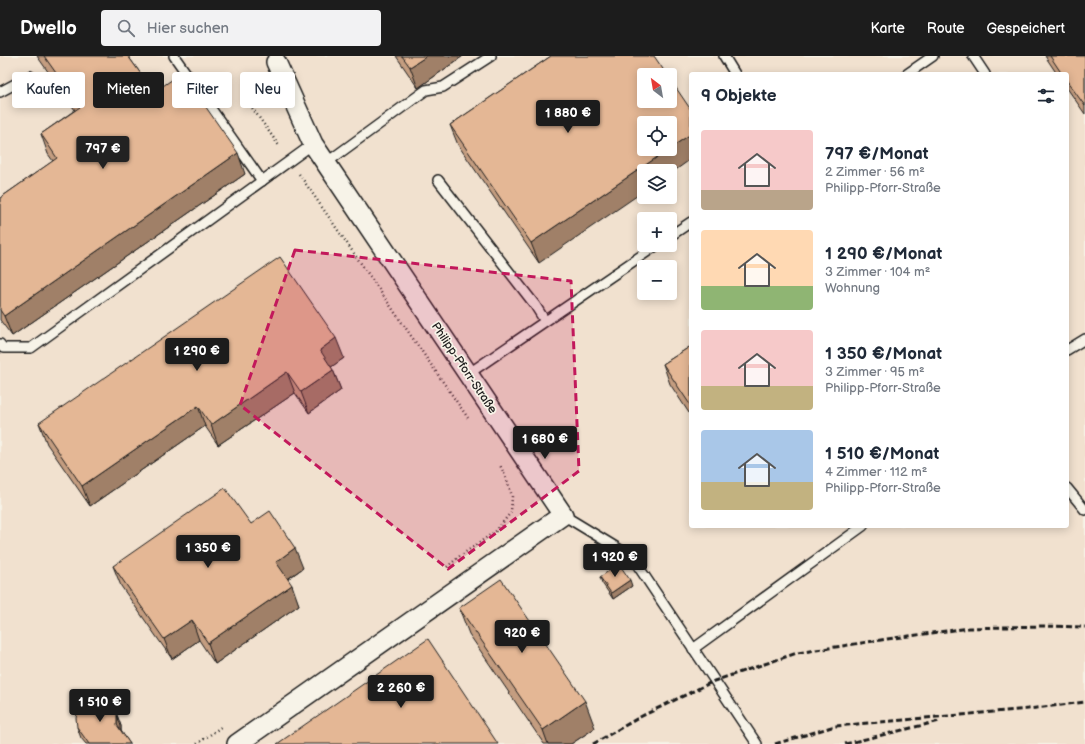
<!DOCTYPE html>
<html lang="de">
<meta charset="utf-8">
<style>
:root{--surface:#fff;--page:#f2f2f3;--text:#1f2937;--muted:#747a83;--accent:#1c1c1c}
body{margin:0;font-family:"Balsamiq Sans",sans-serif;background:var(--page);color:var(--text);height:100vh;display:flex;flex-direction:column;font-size:15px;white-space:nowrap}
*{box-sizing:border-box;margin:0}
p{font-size:13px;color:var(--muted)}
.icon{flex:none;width:22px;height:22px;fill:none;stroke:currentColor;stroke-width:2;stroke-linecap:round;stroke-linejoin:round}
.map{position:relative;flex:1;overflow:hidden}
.sheet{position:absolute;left:689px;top:16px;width:380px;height:456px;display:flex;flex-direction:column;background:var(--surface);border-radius:4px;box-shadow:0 2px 10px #0003}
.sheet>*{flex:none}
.guide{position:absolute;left:12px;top:16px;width:380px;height:36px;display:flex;gap:8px}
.needle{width:26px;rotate:329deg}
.tools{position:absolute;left:637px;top:12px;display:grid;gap:8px}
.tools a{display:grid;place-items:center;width:40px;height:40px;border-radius:4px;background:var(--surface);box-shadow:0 2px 10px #0003;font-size:20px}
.price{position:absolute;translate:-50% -34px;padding:0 9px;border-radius:4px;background:var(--accent);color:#fff;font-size:13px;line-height:26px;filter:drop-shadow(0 1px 2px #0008)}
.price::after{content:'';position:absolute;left:50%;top:24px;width:12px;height:9px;margin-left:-6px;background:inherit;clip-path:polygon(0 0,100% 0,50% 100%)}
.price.on{background:#222;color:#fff}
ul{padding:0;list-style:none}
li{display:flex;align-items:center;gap:12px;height:100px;padding:0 12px}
li span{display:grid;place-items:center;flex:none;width:112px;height:80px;border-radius:4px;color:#555}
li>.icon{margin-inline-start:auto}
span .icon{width:48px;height:48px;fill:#fffc;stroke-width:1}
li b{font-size:17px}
h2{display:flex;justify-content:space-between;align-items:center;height:48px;padding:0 12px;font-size:17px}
.chip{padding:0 14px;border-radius:4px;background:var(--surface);box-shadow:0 2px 10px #0003;font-size:14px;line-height:36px}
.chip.on{background:var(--accent);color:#fff}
header{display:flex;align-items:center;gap:24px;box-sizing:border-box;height:56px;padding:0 20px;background:var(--accent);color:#fff}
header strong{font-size:19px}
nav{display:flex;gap:22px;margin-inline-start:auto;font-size:14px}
.search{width:280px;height:36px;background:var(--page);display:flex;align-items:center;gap:10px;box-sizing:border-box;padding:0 14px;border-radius:4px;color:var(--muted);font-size:15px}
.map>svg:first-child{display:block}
</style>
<header>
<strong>Dwello</strong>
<div class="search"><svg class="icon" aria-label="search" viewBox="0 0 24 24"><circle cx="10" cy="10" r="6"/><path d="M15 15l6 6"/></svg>Hier suchen</div>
<nav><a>Karte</a><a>Route</a><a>Gespeichert</a></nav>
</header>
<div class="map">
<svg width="1085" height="688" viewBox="0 0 1085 688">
<rect width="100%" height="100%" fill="#f7f3e8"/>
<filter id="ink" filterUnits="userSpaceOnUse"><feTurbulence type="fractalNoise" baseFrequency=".025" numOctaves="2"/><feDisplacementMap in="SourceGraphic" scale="8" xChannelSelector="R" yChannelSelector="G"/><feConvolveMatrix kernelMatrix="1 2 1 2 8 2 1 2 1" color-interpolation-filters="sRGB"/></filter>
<g filter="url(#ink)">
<path fill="#f1e1cf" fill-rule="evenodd" d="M0,0H1085V688H0ZM691,18H1067V470H691ZM644,19H670V45H644ZM644,67H670V93H644ZM644,115H670V141H644ZM644,163H670V189H644ZM644,211H670V237H644Z"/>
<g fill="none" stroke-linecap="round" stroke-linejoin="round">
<g stroke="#1c1c1c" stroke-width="12">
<g id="lane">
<path d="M174,0L262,125"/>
<path d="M724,0L735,18"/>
<path d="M973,0L985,18"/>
<path d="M907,18L933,0"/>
<path d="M0,36L30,20"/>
<path d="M326,107L426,34L443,31L491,0"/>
<path d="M438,124L535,249L545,265"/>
<path d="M670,180L691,166"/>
<path d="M0,288L3,292H31L313,88"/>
<path d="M1067,294L1085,283"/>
<path d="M468,318L657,189"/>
<path d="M1067,432L1085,454"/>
<path d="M563,459L632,501L757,688"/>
<path d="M693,593L863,470"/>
</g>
</g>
<g stroke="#1c1c1c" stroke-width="22">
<path id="street" d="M237,688L563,459L313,88L276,6"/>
</g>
<g stroke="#1c1c1c" stroke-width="2.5" stroke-dasharray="1 3" stroke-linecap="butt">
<path d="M267,38L250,49L280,91"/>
<path d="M299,118L468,362"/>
<path d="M447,511L460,500L496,475L511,456L512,440L507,424L500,409"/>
<path d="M197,688L221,671"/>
</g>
<use href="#lane" stroke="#f7f3e8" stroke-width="9"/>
<use href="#street" stroke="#f7f3e8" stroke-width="19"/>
<g stroke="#1c1c1c" stroke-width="3" stroke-dasharray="6 3" stroke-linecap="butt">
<path d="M593,688L640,661L714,625L797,597L887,583L969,572L1041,570L1085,571"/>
<path d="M775,688L835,670L1028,653L1085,646"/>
<path d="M845,688L940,665"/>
</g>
</g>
<g fill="#c49d80" stroke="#1c1c1c">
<path d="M37,0H128L154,36L245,118L12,280L0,264V142L53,105L48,98L41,78L75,54Z"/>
<path d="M396,0H463L418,32Z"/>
<path d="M551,0L539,207L458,89L450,69Z"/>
<path d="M1045,0H1085V58L1067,32V18H1057Z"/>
<path d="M691,290V360L670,328L663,308Z"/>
<path d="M344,302L331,311L333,314L341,334L309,357L295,337L218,389L205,370L90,450L47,388L39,367Z"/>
<path d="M251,468L303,512L288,523L299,549L215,608L199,584L172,603L121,530L113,510Z"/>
<path d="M600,521L632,530L613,543L602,527Z"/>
<path d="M459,552L595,672L571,688H544L469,578Z"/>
<path d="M117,659L121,670V675L130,688H86L81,682L77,671Z"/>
</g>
<g fill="#a08068" stroke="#1c1c1c">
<path d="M427,0H463L418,32L410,11Z"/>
<path d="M691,78V103L670,118V115H644V135L539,207L531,187L669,93H670V92Z"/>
<path d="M238,97L245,118L12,280L4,260Z"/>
<path d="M336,282L344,302L327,314L320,294Z"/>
<path d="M333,314L341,334L309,357L301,336Z"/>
<path d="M287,316L295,337L218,389L211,369Z"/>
<path d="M198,350L205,370L90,450L82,430Z"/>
<path d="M295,492L303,512L283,526L276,506Z"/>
<path d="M630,524L632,530L613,543L611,537Z"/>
<path d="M292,529L299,549L215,608L208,587Z"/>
<path d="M192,564L199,584L172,603L164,583Z"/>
<path d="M585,645L595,672L571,688H548L543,674Z"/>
<path d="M117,659L121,670V680L117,669Z"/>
</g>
<g fill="#e4b795" stroke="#1c1c1c">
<path d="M44,0H128L154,36L182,17L238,97L4,260L0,254V142L57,102L41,78L80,51Z"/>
<path d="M402,0H427L410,11Z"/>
<path d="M551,0H654L667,19H644V45H670V23L691,54V78L670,92V67H644V93H669L531,187L450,69Z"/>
<path d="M1050,0H1085V50L1067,25V18H1062Z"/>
<path d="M280,201L336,282L320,294L333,314L301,336L287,316L211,369L198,350L82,430L39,367Z"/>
<path d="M691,290V350L663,308Z"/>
<path d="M225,432L251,468L270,455L295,492L276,506L292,529L208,587L192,564L164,583L113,510Z"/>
<path d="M619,508L630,524L611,537L600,521Z"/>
<path d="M501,523L585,645L543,674L459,552Z"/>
<path d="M428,583L498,688H277Z"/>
<path d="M99,642L107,645L114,651L117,659V669L130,688H89L77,671L76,662L78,654L83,647L90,643Z"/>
</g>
</g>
<path fill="#c2185b" fill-opacity="0.2" stroke="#c2185b" stroke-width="3" stroke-dasharray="8 5" stroke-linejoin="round" d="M295,194L571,225L579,415L448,513L240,349Z"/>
<g text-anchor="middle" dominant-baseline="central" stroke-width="3.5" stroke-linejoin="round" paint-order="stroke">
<g font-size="12" fill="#1c1c1c" stroke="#f7f3e8">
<text transform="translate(464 312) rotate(56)">Philipp-Pforr-Straße</text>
</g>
</g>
</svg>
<div class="tools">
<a><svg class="needle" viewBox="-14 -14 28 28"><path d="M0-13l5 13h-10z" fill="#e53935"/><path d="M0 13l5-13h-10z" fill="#747a83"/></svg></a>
<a><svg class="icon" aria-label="locate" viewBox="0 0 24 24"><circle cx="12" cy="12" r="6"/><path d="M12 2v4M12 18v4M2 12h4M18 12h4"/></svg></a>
<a><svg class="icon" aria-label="layers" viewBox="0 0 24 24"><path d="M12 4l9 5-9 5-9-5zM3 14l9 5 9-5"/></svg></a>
<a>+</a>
<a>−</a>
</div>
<b class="price" style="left:568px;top:78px">1 880 €</b>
<b class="price on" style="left:103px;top:114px">797 €</b>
<b class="price" style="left:197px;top:316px">1 290 €</b>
<b class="price" style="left:545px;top:404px">1 680 €</b>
<b class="price" style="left:208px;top:513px">1 350 €</b>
<b class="price" style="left:615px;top:522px">1 920 €</b>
<b class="price" style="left:522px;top:598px">920 €</b>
<b class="price" style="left:401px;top:653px">2 260 €</b>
<b class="price" style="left:100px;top:667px">1 510 €</b>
<div class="guide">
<a class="chip">Kaufen</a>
<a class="chip on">Mieten</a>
<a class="chip">Filter</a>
<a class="chip">Neu</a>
</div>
<section class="sheet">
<h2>9 Objekte<svg class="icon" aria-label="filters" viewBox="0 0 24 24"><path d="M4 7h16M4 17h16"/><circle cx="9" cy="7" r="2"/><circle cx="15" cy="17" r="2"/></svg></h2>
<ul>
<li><span style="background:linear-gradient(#f6c9c9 75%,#b9a48a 0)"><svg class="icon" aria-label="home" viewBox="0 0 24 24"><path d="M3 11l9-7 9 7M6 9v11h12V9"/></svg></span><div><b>797 €/Monat</b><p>2 Zimmer · 56 m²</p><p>Philipp-Pforr-Straße</p></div></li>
<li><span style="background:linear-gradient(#ffd9b3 70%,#8fb573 0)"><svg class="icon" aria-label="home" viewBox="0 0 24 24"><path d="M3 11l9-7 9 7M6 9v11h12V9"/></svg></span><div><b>1 290 €/Monat</b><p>3 Zimmer · 104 m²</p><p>Wohnung</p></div></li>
<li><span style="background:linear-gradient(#f6c9c9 70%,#c2b280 0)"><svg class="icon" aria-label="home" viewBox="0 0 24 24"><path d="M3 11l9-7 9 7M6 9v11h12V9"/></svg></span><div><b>1 350 €/Monat</b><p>3 Zimmer · 95 m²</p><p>Philipp-Pforr-Straße</p></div></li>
<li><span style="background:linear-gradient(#a9c7e8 65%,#c2b280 0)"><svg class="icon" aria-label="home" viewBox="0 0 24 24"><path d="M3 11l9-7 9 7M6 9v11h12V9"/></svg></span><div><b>1 510 €/Monat</b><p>4 Zimmer · 112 m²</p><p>Philipp-Pforr-Straße</p></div></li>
</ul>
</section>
</div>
